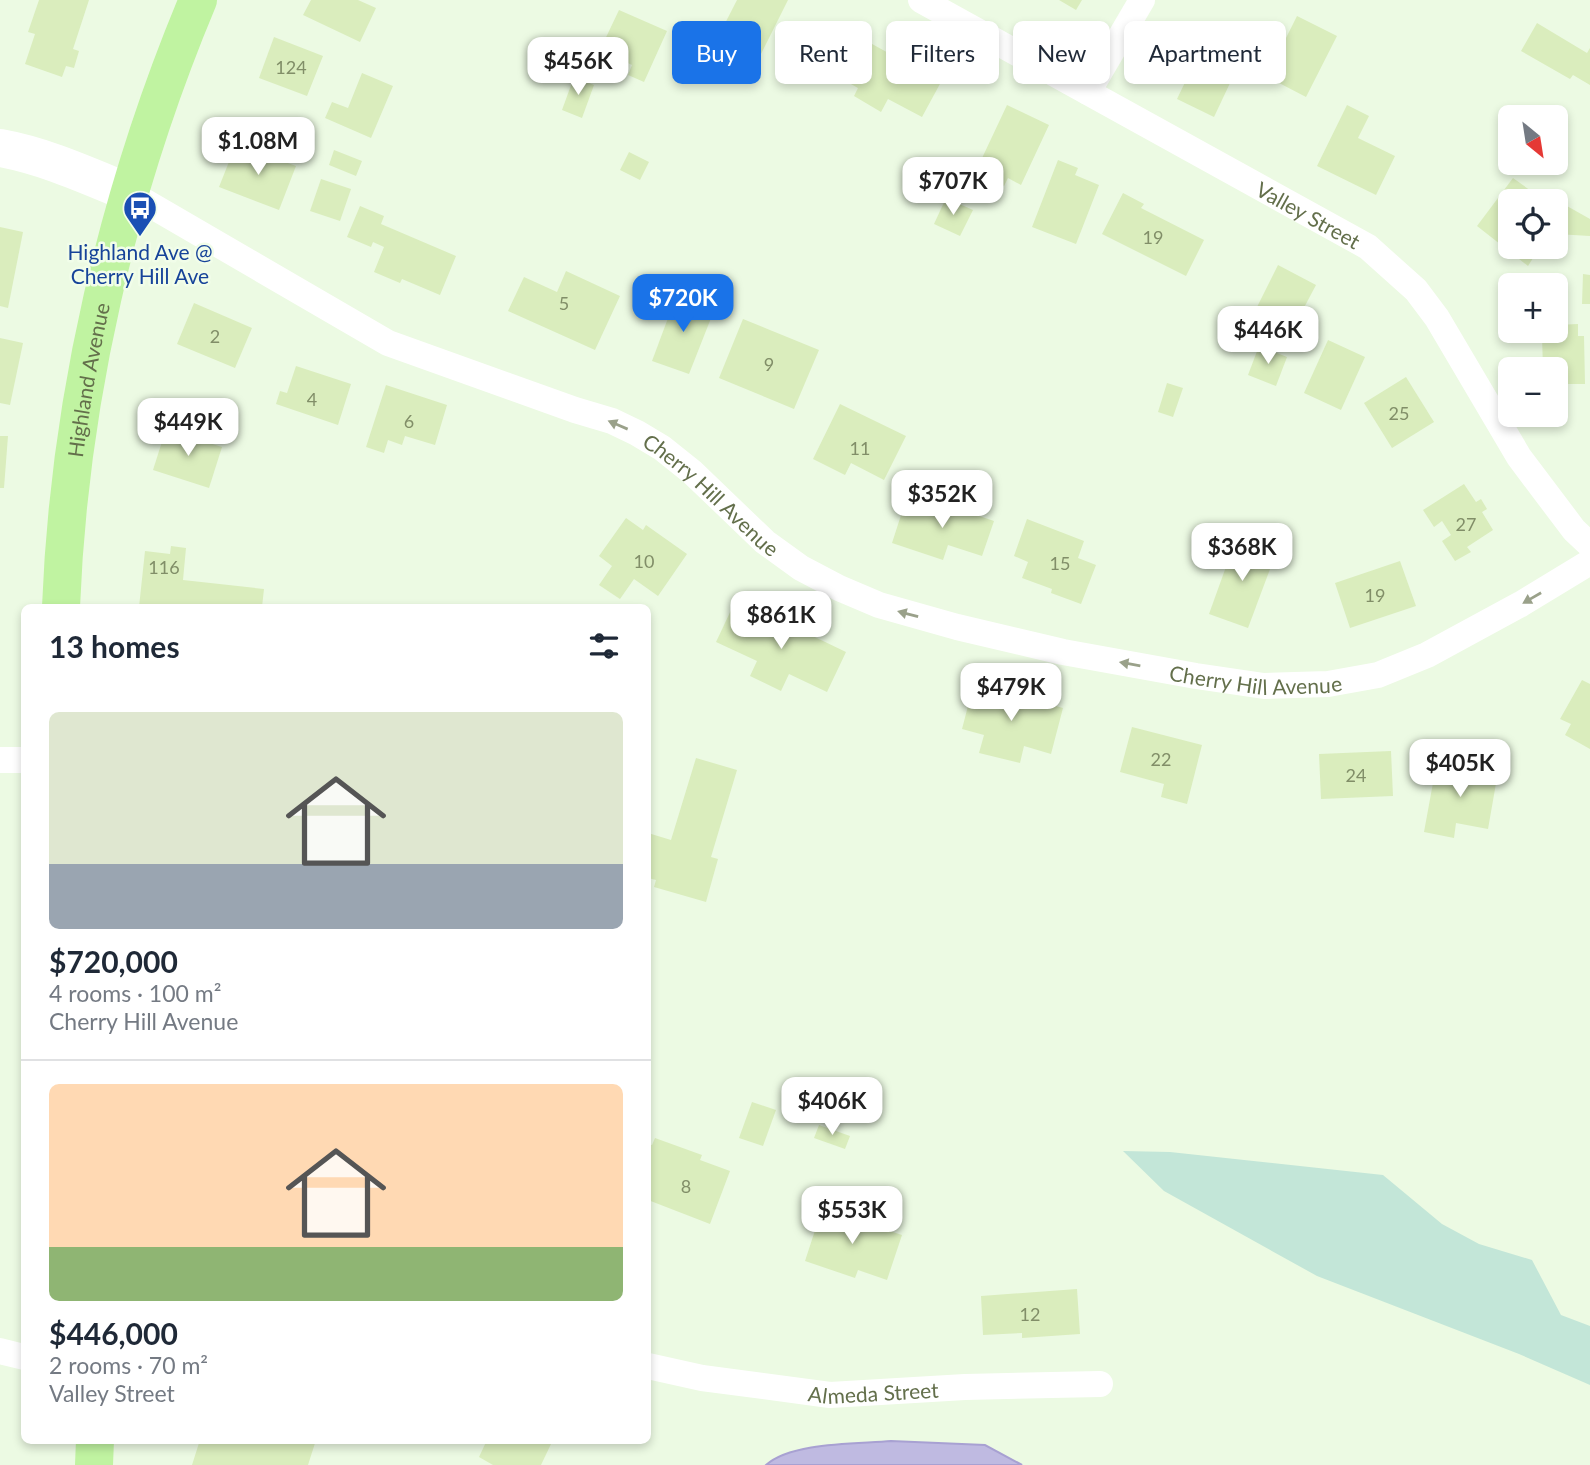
<!DOCTYPE html>
<meta charset="utf-8">
<style>
:root{--surface:#fff;--page:#f2f2f3;--text:#1f2937;--muted:#747a83;--line:#e0e1e3;--accent:#1a73e8}
body{margin:0;font-family:Lato,sans-serif;background:var(--page);color:var(--text);height:100vh;display:flex;flex-direction:column;font-size:26px;white-space:nowrap}
*{box-sizing:border-box;margin:0}
p{font-size:23px;color:var(--muted)}
.icon{flex:none;width:38px;height:38px;fill:none;stroke:currentColor;stroke-width:2;stroke-linecap:round;stroke-linejoin:round}
.map{position:relative;flex:1;overflow:hidden}
.details{position:absolute;left:21px;top:604px;width:630px;height:840px;display:flex;flex-direction:column;background:var(--surface);border-radius:10px;box-shadow:0 4px 10px #0003}
.details>*{flex:none}
.banner{position:absolute;left:672px;top:21px;width:665px;height:63px;display:flex;gap:14px}
.needle{width:46px;rotate:150deg}
.tools{position:absolute;left:1498px;top:105px;display:grid;gap:14px}
.tools a{display:grid;place-items:center;width:70px;height:70px;border-radius:10px;background:var(--surface);box-shadow:0 4px 10px #0003;font-size:35px}
.price{position:absolute;translate:-50% -60px;padding:0 16px;border-radius:14px;background:#fff;color:#222;font-size:23px;line-height:46px;filter:drop-shadow(0 2px 4px #0008)}
.price::after{content:'';position:absolute;left:50%;top:42px;width:21px;height:16px;margin-left:-10px;background:inherit;clip-path:polygon(0 0,100% 0,50% 100%)}
.price.on{background:var(--accent);color:#fff}
ul{padding:0;list-style:none}
li{display:grid;align-content:center;gap:14px;height:371px;padding:0 28px}
li+li{border-top:2px solid var(--line)}
li span{display:grid;place-items:center;height:217px;border-radius:10px;color:#555}
li>.icon{margin-inline-start:auto}
span .icon{width:126px;height:126px;fill:#fffc;stroke-width:1}
li b{font-size:30px}
h2{display:flex;justify-content:space-between;align-items:center;height:84px;padding:0 28px;font-size:30px}
.tag{padding:0 24px;border-radius:10px;background:var(--surface);box-shadow:0 4px 10px #0003;font-size:24px;line-height:63px}
.tag.on{background:var(--accent);color:#fff}
.map>svg:first-child{display:block}
</style>
<div class="map">
<svg width="1590" height="1465" viewBox="0 0 1590 1465">
<rect width="100%" height="100%" fill="#ecfae3"/>
<path fill="#c3e6d8" d="M1123,1151L1170,1152L1383,1175L1442,1224L1479,1244L1532,1260L1561,1315L1590,1326V1385L1519,1354L1317,1276L1164,1191Z"/>
<path fill="#bfbae1" stroke="#a8a1d2" stroke-width="2" d="M891,1441L985,1445L1022,1465H766C791,1442 856,1444 891,1441Z"/>
<g fill="#daedbd">
<path d="M39,0H89L73,49L79,51L74,68L66,66L62,77L25,64L35,34L28,32Z"/>
<path d="M311,0H358L376,8L360,42L303,15Z"/>
<path d="M737,0H788L758,60L717,39Z"/>
<path d="M1059,0H1082L1076,10Z"/>
<path d="M619,10L667,31L644,82L628,75L632,65L600,50Z"/>
<path d="M1297,16L1337,36L1306,97L1260,73L1267,59L1274,62Z"/>
<path d="M1537,23L1587,53L1590,48V85L1573,75L1570,79L1521,51Z"/>
<path d="M274,37L323,56L307,96L259,78Z"/>
<path d="M863,39L941,82L922,117L888,99L881,112L854,96L858,88L842,79Z"/>
<path d="M1202,47L1239,64L1214,117L1177,99Z"/>
<path d="M362,73L393,86L371,138L325,118L332,102L348,108Z"/>
<path d="M574,77L594,85L582,118L562,110Z"/>
<path d="M1007,105L1049,125L1021,185L1008,178L1004,186L975,173Z"/>
<path d="M1347,105L1369,116L1358,138L1395,156L1376,195L1317,166Z"/>
<path d="M236,144L296,166L279,210L219,187Z"/>
<path d="M334,150L362,161L356,176L329,165Z"/>
<path d="M629,152L649,162L640,180L620,170Z"/>
<path d="M1058,160L1078,168L1075,175L1099,185L1076,244L1032,227Z"/>
<path d="M1513,178L1545,201H1510V247H1540L1528,266L1477,226Z"/>
<path d="M321,179L351,189L340,221L310,211Z"/>
<path d="M1123,193L1144,204L1141,208L1204,240L1186,276L1102,234Z"/>
<path d="M1551,197L1590,219V236L1556,234V201H1548Z"/>
<path d="M946,198L973,210L960,236L934,224Z"/>
<path d="M360,206L384,216L381,224L456,256L440,295L402,279L400,283L374,272L384,247L373,242L371,247L347,237Z"/>
<path d="M0,227L23,232L8,308L0,306Z"/>
<path d="M1278,265L1316,285L1289,336L1252,317Z"/>
<path d="M566,271L620,296L595,350L508,311L524,277L557,292Z"/>
<path d="M1583,274L1590,275V304H1582Z"/>
<path d="M677,294L715,308L689,374L652,361Z"/>
<path d="M194,303L252,328L235,368L177,344Z"/>
<path d="M743,319L819,350L794,409L719,378Z"/>
<path d="M1578,324V336H1584L1585,384H1556V369H1543L1542,336H1537V331H1556V325Z"/>
<path d="M0,338L23,343L10,405L0,403Z"/>
<path d="M1328,340L1365,357L1341,410L1304,393Z"/>
<path d="M1259,346L1287,357L1276,386L1248,375Z"/>
<path d="M296,366L351,384L338,425L276,404L280,391L287,393Z"/>
<path d="M1406,377L1434,422L1392,448L1364,403Z"/>
<path d="M1167,383L1183,388L1173,417L1158,412Z"/>
<path d="M386,385L447,405L435,445L405,436L402,445L388,440L384,453L366,447Z"/>
<path d="M840,404L906,436L884,480L851,463L845,475L813,459Z"/>
<path d="M166,429L222,447L209,488L153,470Z"/>
<path d="M0,436H8L4,488H0Z"/>
<path d="M1464,484L1476,502L1481,499L1487,509L1482,512L1493,530L1467,547L1471,552L1455,561L1442,541L1451,535L1442,521L1434,527L1423,510Z"/>
<path d="M926,498L994,521L982,556L948,545L943,560L892,543L903,509L921,515Z"/>
<path d="M626,518L643,530L646,525L687,554L658,596L634,579L620,599L599,585L612,566L599,556Z"/>
<path d="M1027,519L1084,541L1078,558L1096,565L1081,604L1051,593L1052,589L1022,578L1028,562L1014,556Z"/>
<path d="M1236,539L1276,553L1248,628L1209,614Z"/>
<path d="M171,546L186,548L183,580L264,589L262,607H139L145,551L170,554Z"/>
<path d="M1400,561L1416,606L1350,628L1335,583Z"/>
<path d="M733,606L768,622L771,616L846,652L827,692L789,674L781,691L750,676L757,661L716,642Z"/>
<path d="M1582,680L1590,684V749L1565,735L1571,724L1560,719Z"/>
<path d="M974,683L1063,708L1051,754L1024,746L1020,763L979,753L984,735L962,729Z"/>
<path d="M1132,727L1202,745L1187,804L1161,797L1164,784L1120,772Z"/>
<path d="M1391,751L1393,796L1321,799L1319,754Z"/>
<path d="M696,758L737,770L711,857L718,859L706,902L654,887L656,880L648,878V833L671,840Z"/>
<path d="M1437,761L1498,772L1488,829L1456,823L1454,838L1424,832Z"/>
<path d="M752,1102L776,1110L763,1146L739,1138Z"/>
<path d="M819,1125L850,1136L845,1149L814,1138Z"/>
<path d="M655,1138L702,1155L700,1160L730,1171L710,1224L648,1200V1144L652,1145Z"/>
<path d="M822,1209L902,1235L887,1280L858,1270L855,1278L805,1261Z"/>
<path d="M1077,1289L1080,1334L1022,1338V1333L983,1335L981,1296Z"/>
<path d="M316,1440L308,1465H192L199,1443L191,1440Z"/>
<path d="M487,1440H544L551,1444L541,1465H493L479,1457Z"/>
</g>
<g fill="none" stroke-linecap="round" stroke-linejoin="round">
<g stroke="#fff" stroke-width="26">
<path id="s1" d="M921,0L1368,247L1416,290L1437,318L1519,457L1574,530L1590,545"/>
<path d="M1088,92L1142,0"/>
<path id="s2" d="M130,193L388,343L575,410L612,421L637,433L662,448L692,472L765,542L801,568L839,588L879,605L957,627L1063,652L1196,676L1264,686L1328,684L1378,675L1427,655L1521,604L1590,562"/>
<path d="M0,760H24"/>
<path d="M0,1351L24,1357"/>
<path id="s3" d="M648,1366L702,1378L830,1395L965,1387L1100,1384"/>
</g>
<path stroke="#fff" stroke-width="38" d="M0,148C45,156 88,176 130,193"/>
<g stroke="#c0f3a1" stroke-width="38">
<path id="s4" d="M61,607C69,400 118,191 198,0"/>
<path d="M94,1465L95,1440"/>
</g>
</g>
<defs><path id="oneway-solid" d="M-6-.8H1V-3.2L6.5 0L1 3.2V.8H-6Z" transform="scale(1.75)"/></defs>
<g fill="#9aa18a">
<use href="#oneway-solid" transform="translate(618 425) rotate(-157)"/>
<use href="#oneway-solid" transform="translate(1532 598) rotate(150)"/>
<use href="#oneway-solid" transform="translate(908 614) rotate(-165)"/>
<use href="#oneway-solid" transform="translate(1130 664) rotate(-170)"/>
</g>
<defs>
<g id="bus-pin" transform="scale(1.75)"><path d="M0 17L-7.5 6A9.5 9.5 0 1 1 7.5 6Z" fill="#1a4fb4" stroke="#f1fde9"/><path d="M-5-6H5V4H4V6H2V4H-2V6H-4V4H-5ZM-3.5-4V0h7V-4ZM-3.5 1.2v1.5H-2V1.2ZM2 1.2v1.5H3.5V1.2Z" fill="#fff"/></g>
</defs>
<g fill-rule="evenodd">
<use href="#bus-pin" x="140" y="208"/>
</g>
<g text-anchor="middle" dominant-baseline="central" stroke-width="5" stroke-linejoin="round" paint-order="stroke">
<g font-size="18" fill="#818e68">
<text x="291" y="67">124</text>
<text x="1153" y="237">19</text>
<text x="564" y="303">5</text>
<text x="215" y="336">2</text>
<text x="769" y="364">9</text>
<text x="312" y="399">4</text>
<text x="1399" y="413">25</text>
<text x="409" y="421">6</text>
<text x="860" y="448">11</text>
<text x="1466" y="524">27</text>
<text x="644" y="561">10</text>
<text x="1060" y="563">15</text>
<text x="164" y="567">116</text>
<text x="1375" y="595">19</text>
<text x="1161" y="759">22</text>
<text x="1356" y="775">24</text>
<text x="686" y="1186">8</text>
<text x="1030" y="1314">12</text>
</g>
<g font-size="21" fill="#636f4b" stroke="#f1fde9">
<text stroke="none"><textPath href="#s1" startOffset="443">Valley Street</textPath></text>
<text stroke="none"><textPath href="#s4" startOffset="229">Highland Avenue</textPath></text>
<text stroke="none"><textPath href="#s2" startOffset="660">Cherry Hill Avenue</textPath></text>
<text stroke="none"><textPath href="#s2" startOffset="1248">Cherry Hill Avenue</textPath></text>
<text stroke="none"><textPath href="#s3" startOffset="228">Almeda Street</textPath></text>
</g>
<g font-size="21" fill="#164399" stroke="#f1fde9">
<text x="140" y="251">Highland Ave @<tspan x="140" dy="24">Cherry Hill Ave</tspan></text>
</g>
</g>
</svg>
<div class="tools">
<a><svg class="needle" viewBox="-14 -14 28 28"><path d="M0-13l5 13h-10z" fill="#e53935"/><path d="M0 13l5-13h-10z" fill="#747a83"/></svg></a>
<a><svg class="icon" aria-label="locate" viewBox="0 0 24 24"><circle cx="12" cy="12" r="6"/><path d="M12 2v4M12 18v4M2 12h4M18 12h4"/></svg></a>
<a>+</a>
<a>−</a>
</div>
<b class="price" style="left:578px;top:97px">$456K</b>
<b class="price" style="left:258px;top:177px">$1.08M</b>
<b class="price" style="left:953px;top:217px">$707K</b>
<b class="price on" style="left:683px;top:334px">$720K</b>
<b class="price" style="left:1268px;top:366px">$446K</b>
<b class="price" style="left:188px;top:458px">$449K</b>
<b class="price" style="left:942px;top:530px">$352K</b>
<b class="price" style="left:1242px;top:583px">$368K</b>
<b class="price" style="left:781px;top:651px">$861K</b>
<b class="price" style="left:1011px;top:723px">$479K</b>
<b class="price" style="left:1460px;top:799px">$405K</b>
<b class="price" style="left:832px;top:1137px">$406K</b>
<b class="price" style="left:852px;top:1246px">$553K</b>
<div class="banner">
<a class="tag on">Buy</a>
<a class="tag">Rent</a>
<a class="tag">Filters</a>
<a class="tag">New</a>
<a class="tag">Apartment</a>
</div>
<section class="details">
<h2>13 homes<svg class="icon" aria-label="filters" viewBox="0 0 24 24"><path d="M4 7h16M4 17h16"/><circle cx="9" cy="7" r="2"/><circle cx="15" cy="17" r="2"/></svg></h2>
<ul>
<li><span style="background:linear-gradient(#dfe7d0 70%,#9aa5b1 0)"><svg class="icon" aria-label="home" viewBox="0 0 24 24"><path d="M3 11l9-7 9 7M6 9v11h12V9"/></svg></span><div><b>$720,000</b><p>4 rooms · 100 m²</p><p>Cherry Hill Avenue</p></div></li>
<li><span style="background:linear-gradient(#ffd9b3 75%,#8fb573 0)"><svg class="icon" aria-label="home" viewBox="0 0 24 24"><path d="M3 11l9-7 9 7M6 9v11h12V9"/></svg></span><div><b>$446,000</b><p>2 rooms · 70 m²</p><p>Valley Street</p></div></li>
</ul>
</section>
</div>
